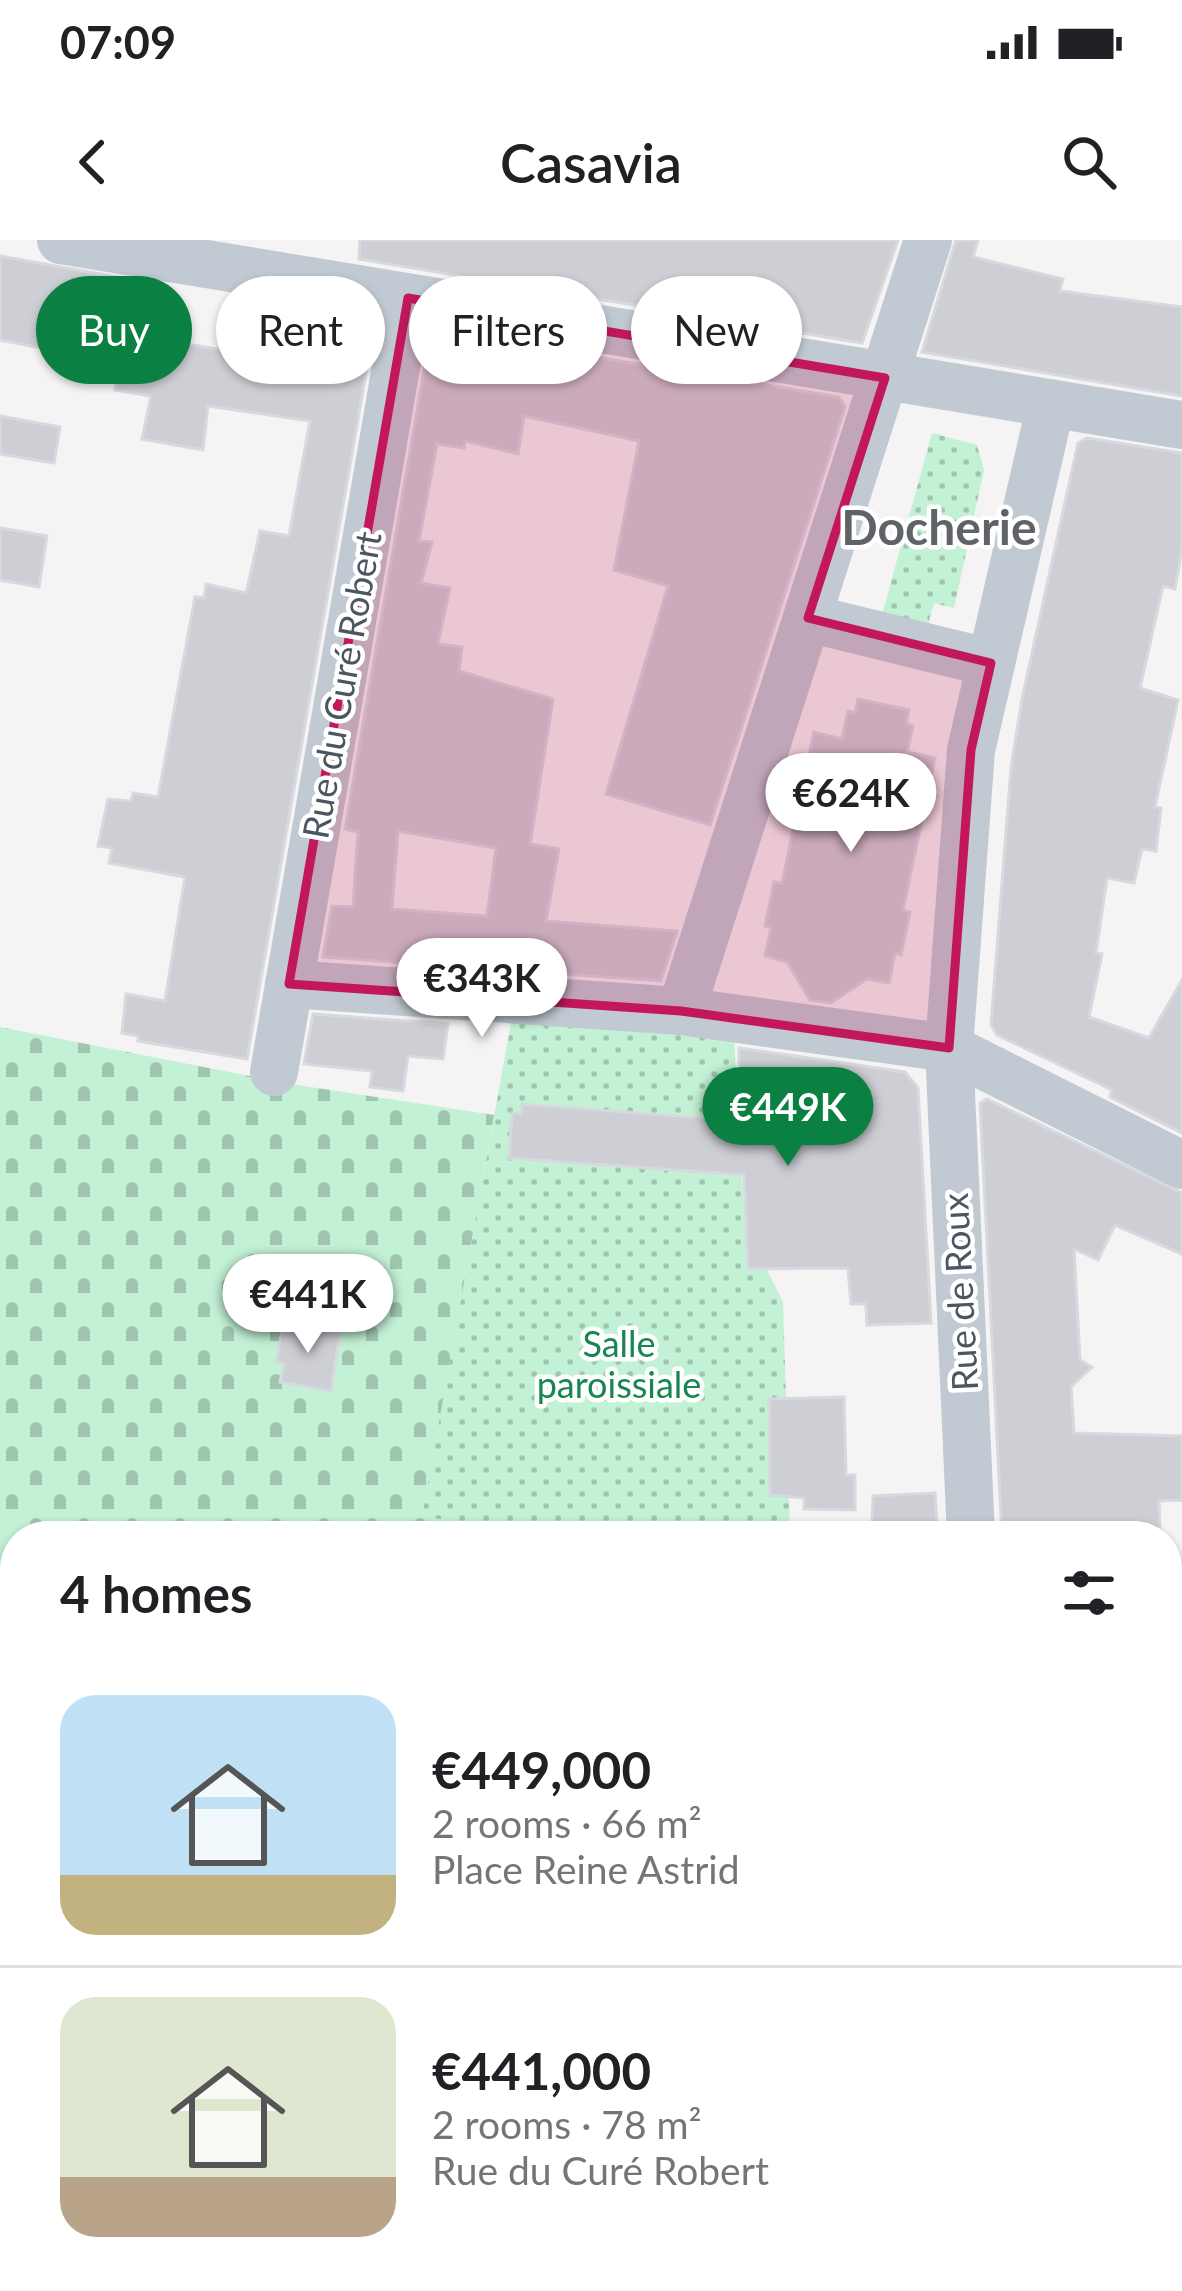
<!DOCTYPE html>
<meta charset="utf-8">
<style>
:root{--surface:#fff;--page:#f2f2f2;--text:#202124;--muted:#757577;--line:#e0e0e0;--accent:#0b8043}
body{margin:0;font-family:Lato,sans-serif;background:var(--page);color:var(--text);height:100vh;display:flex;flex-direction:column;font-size:45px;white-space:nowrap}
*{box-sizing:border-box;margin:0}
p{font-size:39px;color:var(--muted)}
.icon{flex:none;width:66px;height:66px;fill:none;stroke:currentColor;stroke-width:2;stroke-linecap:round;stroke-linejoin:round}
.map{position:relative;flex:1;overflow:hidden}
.side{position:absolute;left:0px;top:1281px;width:1182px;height:771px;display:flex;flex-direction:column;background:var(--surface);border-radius:48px 48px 0 0;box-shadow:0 3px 9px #0004}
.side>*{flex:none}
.hud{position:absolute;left:36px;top:36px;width:1110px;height:108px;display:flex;gap:24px}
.price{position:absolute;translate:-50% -102px;padding:0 27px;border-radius:42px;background:#fff;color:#222;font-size:39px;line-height:78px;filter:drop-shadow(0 3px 6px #0008)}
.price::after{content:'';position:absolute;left:50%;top:72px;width:36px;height:27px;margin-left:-18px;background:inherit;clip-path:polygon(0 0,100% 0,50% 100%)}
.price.on{background:var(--accent);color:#fff}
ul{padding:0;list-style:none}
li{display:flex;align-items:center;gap:36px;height:300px;padding:0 60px}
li+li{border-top:3px solid var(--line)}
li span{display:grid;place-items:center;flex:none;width:336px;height:240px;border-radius:36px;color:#555}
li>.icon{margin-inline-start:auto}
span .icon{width:144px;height:144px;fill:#fffc;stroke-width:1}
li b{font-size:51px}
h2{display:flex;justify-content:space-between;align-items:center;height:144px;padding:0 60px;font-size:51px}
.tag{padding:0 42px;border-radius:54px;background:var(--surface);box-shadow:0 3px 9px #0004;font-size:42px;line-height:108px}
.tag.on{background:var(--accent);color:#fff}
.status{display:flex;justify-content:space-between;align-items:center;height:84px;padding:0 60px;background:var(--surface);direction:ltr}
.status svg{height:33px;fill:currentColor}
header{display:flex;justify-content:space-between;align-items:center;height:156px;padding:0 60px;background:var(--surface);font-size:54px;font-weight:600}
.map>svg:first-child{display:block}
</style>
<div class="status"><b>07:09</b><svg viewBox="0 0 49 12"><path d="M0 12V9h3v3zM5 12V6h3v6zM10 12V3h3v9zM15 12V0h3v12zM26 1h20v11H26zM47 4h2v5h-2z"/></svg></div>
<header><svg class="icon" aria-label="back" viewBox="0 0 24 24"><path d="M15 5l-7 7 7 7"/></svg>Casavia<svg class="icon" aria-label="search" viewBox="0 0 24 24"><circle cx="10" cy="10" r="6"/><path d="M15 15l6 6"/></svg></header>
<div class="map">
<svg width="1182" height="2051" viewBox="0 0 1182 2051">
<defs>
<pattern id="grass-dots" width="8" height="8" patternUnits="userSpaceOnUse" patternTransform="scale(3)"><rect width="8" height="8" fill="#c3f1d5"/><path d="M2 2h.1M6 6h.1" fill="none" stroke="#a0c6b0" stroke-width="1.8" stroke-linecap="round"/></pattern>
<pattern id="cemetery-stones" width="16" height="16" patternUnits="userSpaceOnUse" patternTransform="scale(3)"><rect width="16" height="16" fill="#c3f1d5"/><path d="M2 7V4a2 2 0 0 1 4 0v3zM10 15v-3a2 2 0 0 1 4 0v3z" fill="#a0c6b0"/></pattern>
</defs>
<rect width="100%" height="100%" fill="#f5f3f3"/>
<g fill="url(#grass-dots)">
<path d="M932,193L977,205L984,230L954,368L934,363L925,395L880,382Z"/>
<path d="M511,783L734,796L745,986L783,1062L790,1287L554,1293L421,1277Z"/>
</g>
<path fill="url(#cemetery-stones)" d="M0,787L291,844L494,875L422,1277L554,1293L929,1282L930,1296H15V1827L0,1825Z"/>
<g fill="#cdcfd5" stroke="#d7d9de" stroke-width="3" fill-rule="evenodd">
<path d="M360,0H898L862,103L359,19Z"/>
<path d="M956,0H978L973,17L1063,39L1060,51L1182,67V156L922,112Z"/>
<path d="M0,16L167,46L157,99L265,117L273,64L375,81L247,819L138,801V796L122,793L126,754L165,761L185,637L109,623L112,608L98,606L108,559L131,561L133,553L158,557L195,357L204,358L206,344L246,353L260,291L289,296L310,181L208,166L203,210L142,199L151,156L115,150L122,112L43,97L41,108L0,100Z"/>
<path d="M431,90L839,157L845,167L710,585L606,554L668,346L614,330L639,201L524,176L518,214L465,201L464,208L437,204L419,301L432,302L421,343L450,348L438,404L462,407L459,431L553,459L530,604L559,609L546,681L677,691L661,741L323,717L332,666L353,667L358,592L345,589ZM398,591L496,608L487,676L392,669Z"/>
<path d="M0,176L60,187L54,223L0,214Z"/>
<path d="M1087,198L1182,213V308L1175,349L1163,346L1140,448L1178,460L1155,567L1161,568L1156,611L1142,609L1134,643L1107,638L1096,713L1102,714L1089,777L1149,798L1182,740V893L1110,857L1112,850L997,795L991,785L1011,528L1022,459L1078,203Z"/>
<path d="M0,288L47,296L39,347L0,340Z"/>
<path d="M858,459L909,470L906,484L913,486L907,512L935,518L903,670L910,672L901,715L895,713L889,743L867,739L831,763L810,760L787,722L765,716L771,687L765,686L774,642L782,643L814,492L842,499L848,471L855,473Z"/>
<path d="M313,774L448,784L443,819L408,816L403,851L370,847L372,831L304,824Z"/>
<path d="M739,808L905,832L918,848L931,1083L867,1085L866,1064H851L848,1028L748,1029L744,935L509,918L512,873L521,874L522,864L740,881Z"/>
<path d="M987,859L1182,953V1014L1115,985L1098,1020L1074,1009L1080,1120L1092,1127L1071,1147L1074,1193L1182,1196V1260L1159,1261L1160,1292L1002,1296L980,863Z"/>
<path d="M284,1080L340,1093L331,1151L280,1142L284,1124L276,1122Z"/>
<path d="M844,1157L846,1235H855V1270L804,1269V1258L770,1255L769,1159Z"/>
<path d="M935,1253L937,1285L872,1288L873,1256Z"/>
</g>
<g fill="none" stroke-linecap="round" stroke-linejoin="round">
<g stroke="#c1cad2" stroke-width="48">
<path d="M61,0L1182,185"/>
<path d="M808,378L991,423"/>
<path d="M289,744L681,771L949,808L1182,925"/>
<path d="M681,771L928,0"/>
<path d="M274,832L408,58"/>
<path d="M971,1296L949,808L971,510L1051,164"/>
<path d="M0,1952L15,1944"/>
<path d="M1167,1954L1182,1952"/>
<path d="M489,2037L498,2051"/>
<path d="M872,2051L897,2037"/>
</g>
</g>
<path fill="#c2185b" fill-opacity="0.2" stroke="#c2185b" stroke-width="9" stroke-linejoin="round" d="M408,58L885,138L808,378L991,423L971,510L949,808L681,771L289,744Z"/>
<g text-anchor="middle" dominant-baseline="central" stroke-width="9" stroke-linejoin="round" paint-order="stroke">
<g font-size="36" fill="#4a5661" stroke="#fff">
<text transform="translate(341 445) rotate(-80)">Rue du Curé Robert</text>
<text transform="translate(959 1052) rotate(-93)">Rue de Roux</text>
</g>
<g font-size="36" fill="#17864f" stroke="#fff">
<text x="619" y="1103">Salle<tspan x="619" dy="41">paroissiale</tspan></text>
</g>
<g font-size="48" font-weight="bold" fill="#5f6368" stroke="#fff">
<text x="939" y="286">Docherie</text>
</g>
</g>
</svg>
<b class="price" style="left:851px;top:615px">€624K</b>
<b class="price" style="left:482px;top:800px">€343K</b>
<b class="price on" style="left:788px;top:929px">€449K</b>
<b class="price" style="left:308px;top:1116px">€441K</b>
<div class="hud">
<a class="tag on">Buy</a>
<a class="tag">Rent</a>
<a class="tag">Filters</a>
<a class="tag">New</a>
</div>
<section class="side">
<h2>4 homes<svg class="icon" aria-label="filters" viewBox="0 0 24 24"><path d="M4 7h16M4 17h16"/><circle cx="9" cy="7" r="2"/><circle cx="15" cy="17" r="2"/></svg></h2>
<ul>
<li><span style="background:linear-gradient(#bfe0f5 75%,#c2b280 0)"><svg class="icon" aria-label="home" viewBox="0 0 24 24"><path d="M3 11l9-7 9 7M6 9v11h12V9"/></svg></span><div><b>€449,000</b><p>2 rooms · 66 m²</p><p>Place Reine Astrid</p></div></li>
<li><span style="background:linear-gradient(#dfe7d0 75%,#b9a48a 0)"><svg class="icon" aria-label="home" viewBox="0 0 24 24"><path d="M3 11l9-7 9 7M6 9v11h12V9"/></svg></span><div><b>€441,000</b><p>2 rooms · 78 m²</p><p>Rue du Curé Robert</p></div></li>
</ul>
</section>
</div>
